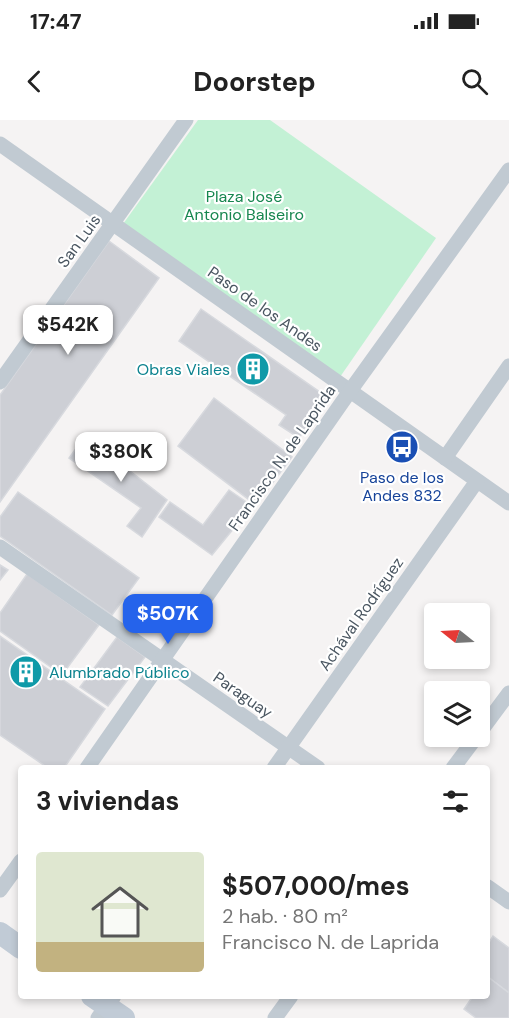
<!DOCTYPE html>
<html lang="es">
<meta charset="utf-8">
<style>
:root{--surface:#fff;--page:#f2f2f2;--text:#222;--muted:#767676;--line:#e0e0e0;--accent:#2563eb}
body{margin:0;font-family:"DM Sans",sans-serif;background:var(--page);color:var(--text);height:100vh;display:flex;flex-direction:column;font-size:22px;white-space:nowrap}
*{box-sizing:border-box;margin:0}
p{font-size:20px;color:var(--muted)}
.icon{flex:none;width:33px;height:33px;fill:none;stroke:currentColor;stroke-width:2;stroke-linecap:round;stroke-linejoin:round}
.map{position:relative;flex:1;overflow:hidden}
.panel{position:absolute;left:18px;top:645px;width:472px;height:234px;display:flex;flex-direction:column;background:var(--surface);border-radius:6px;box-shadow:0 3px 9px #0003}
.panel>*{flex:none}
.needle{width:39px;rotate:288deg}
.fabs{position:absolute;left:424px;top:483px;display:grid;gap:12px}
.fabs a{display:grid;place-items:center;width:66px;height:66px;border-radius:6px;background:var(--surface);box-shadow:0 3px 9px #0003;font-size:30px}
.price{position:absolute;translate:-50% -51px;padding:0 14px;border-radius:12px;background:#fff;color:#222;font-size:20px;line-height:39px;filter:drop-shadow(0 2px 3px #0008)}
.price::after{content:'';position:absolute;left:50%;top:36px;width:18px;height:14px;margin-left:-9px;background:inherit;clip-path:polygon(0 0,100% 0,50% 100%)}
.price.selected{background:var(--accent);color:#fff}
ul{padding:0;list-style:none}
li{display:flex;align-items:center;gap:18px;height:150px;padding:0 18px}
li+li{border-top:2px solid var(--line)}
li span{display:grid;place-items:center;flex:none;width:168px;height:120px;border-radius:6px;color:#555}
li>.icon{margin-inline-start:auto}
span .icon{width:72px;height:72px;fill:#fffc;stroke-width:1}
li b{font-size:26px}
h2{display:flex;justify-content:space-between;align-items:center;height:72px;padding:0 18px;font-size:26px}
.status{display:flex;justify-content:space-between;align-items:center;height:42px;padding:0 30px;background:var(--surface);direction:ltr}
.status svg{height:16px;fill:currentColor}
header{display:flex;justify-content:space-between;align-items:center;height:78px;padding:0 18px;background:var(--surface);font-size:27px;font-weight:700}
.map>svg:first-child{display:block}
</style>
<div class="status"><b>17:47</b><svg viewBox="0 0 49 12"><path d="M0 12V9h3v3zM5 12V6h3v6zM10 12V3h3v9zM15 12V0h3v12zM26 1h20v11H26zM47 4h2v5h-2z"/></svg></div>
<header><svg class="icon" aria-label="back" viewBox="0 0 24 24"><path d="M15 5l-7 7 7 7"/></svg>Doorstep<svg class="icon" aria-label="search" viewBox="0 0 24 24"><circle cx="10" cy="10" r="6"/><path d="M15 15l6 6"/></svg></header>
<div class="map">
<svg width="509" height="898" viewBox="0 0 509 898">
<rect width="100%" height="100%" fill="#f5f3f3"/>
<path fill="#c3f1d5" d="M198,0H270L436,118L340,257L123,104Z"/>
<g fill="#cdcfd5" stroke="#d7d9de" stroke-width="1.5">
<path d="M109,121L159,158L0,382V275Z"/>
<path d="M201,189L327,277L299,318L279,305L286,295L179,221Z"/>
<path d="M214,278L292,337L256,385L178,326Z"/>
<path d="M85,316L167,380L142,417L127,406L141,388L69,338Z"/>
<path d="M229,370L252,386L212,435L159,397L170,382L203,405Z"/>
<path d="M18,372L139,458L112,495L0,416V397Z"/>
<path d="M0,445L8,450L0,460Z"/>
<path d="M27,454L99,505L62,555L0,511V493Z"/>
<path d="M0,516L105,589L64,648H48L0,615Z"/>
<path d="M117,517L145,537L108,586L80,567Z"/>
<path d="M493,816L509,828V873L488,857V824Z"/>
<path d="M488,857L509,873V898H476L464,889L473,876H488Z"/>
</g>
<g fill="none" stroke-linecap="round" stroke-linejoin="round">
<g stroke="#c1cad2" stroke-width="15">
<path d="M0,24L509,383"/>
<path d="M0,262L186,0"/>
<path d="M445,338L509,246"/>
<path d="M0,427L318,648"/>
<path d="M480,612L509,573"/>
<path d="M87,648L350,271L509,50"/>
<path d="M274,648L477,361"/>
<path d="M453,648L477,616"/>
<path d="M488,767L509,782"/>
<path d="M0,770L21,741"/>
<path d="M98,898L114,876"/>
<path d="M275,898L291,876"/>
</g>
<g stroke="#c1cbd6" stroke-width="22">
<path d="M0,813L21,828"/>
<path d="M92,876L124,898"/>
</g>
</g>
<defs>
<g id="building-disc" transform="scale(1.725)"><circle r="9.5" fill="#0f9aa8" stroke="#fff"/><path d="M-4-6H4V6H1V3H-1V6H-4ZM-2.5-4.3h1.7v1.8h-1.7ZM.8-4.3h1.7v1.8H.8ZM-2.5-1h1.7V.8h-1.7ZM.8-1h1.7V.8H.8Z" fill="#fff"/></g>
<g id="bus-disc" transform="scale(1.725)"><circle r="9.5" fill="#1a4fb4" stroke="#fff"/><path d="M-5-6H5V4H4V6H2V4H-2V6H-4V4H-5ZM-3.5-4V0h7V-4ZM-3.5 1.2v1.5H-2V1.2ZM2 1.2v1.5H3.5V1.2Z" fill="#fff"/></g>
</defs>
<g fill-rule="evenodd">
<use href="#building-disc" x="253" y="249"/>
<use href="#bus-disc" x="402" y="327"/>
<use href="#building-disc" x="26" y="552"/>
</g>
<g text-anchor="middle" dominant-baseline="central" stroke-width="4.5" stroke-linejoin="round" paint-order="stroke">
<g font-size="16" fill="#17864f" stroke="#fff">
<text x="244" y="76">Plaza José<tspan x="244" dy="18">Antonio Balseiro</tspan></text>
</g>
<g font-size="16" fill="#4a5661" stroke="#fff">
<text transform="translate(79 121) rotate(-54)">San Luis</text>
<text transform="translate(265 189) rotate(35)">Paso de los Andes</text>
<text transform="translate(282 338) rotate(-55)">Francisco N. de Laprida</text>
<text transform="translate(361 494) rotate(-55)">Achával Rodríguez</text>
<text transform="translate(243 575) rotate(35)">Paraguay</text>
</g>
<g font-size="16" fill="#0d838f" stroke="#fff" text-anchor="end">
<text x="230" y="249">Obras Viales</text>
<text x="49" y="552" text-anchor="start">Alumbrado Público</text>
</g>
<g font-size="16" fill="#164399" stroke="#fff">
<text x="402" y="357">Paso de los<tspan x="402" dy="18">Andes 832</tspan></text>
</g>
</g>
</svg>
<div class="fabs">
<a><svg class="needle" viewBox="-14 -14 28 28"><path d="M0-13l5 13h-10z" fill="#e53935"/><path d="M0 13l5-13h-10z" fill="#767676"/></svg></a>
<a><svg class="icon" aria-label="layers" viewBox="0 0 24 24"><path d="M12 4l9 5-9 5-9-5zM3 14l9 5 9-5"/></svg></a>
</div>
<b class="price" style="left:68px;top:236px">$542K</b>
<b class="price" style="left:121px;top:363px">$380K</b>
<b class="price selected" style="left:168px;top:525px">$507K</b>
<section class="panel">
<h2>3 viviendas<svg class="icon" aria-label="filters" viewBox="0 0 24 24"><path d="M4 7h16M4 17h16"/><circle cx="9" cy="7" r="2"/><circle cx="15" cy="17" r="2"/></svg></h2>
<ul>
<li><span style="background:linear-gradient(#dfe7d0 75%,#c2b280 0)"><svg class="icon" aria-label="home" viewBox="0 0 24 24"><path d="M3 11l9-7 9 7M6 9v11h12V9"/></svg></span><div><b>$507,000/mes</b><p>2 hab. · 80 m²</p><p>Francisco N. de Laprida</p></div></li>
</ul>
</section>
</div>
